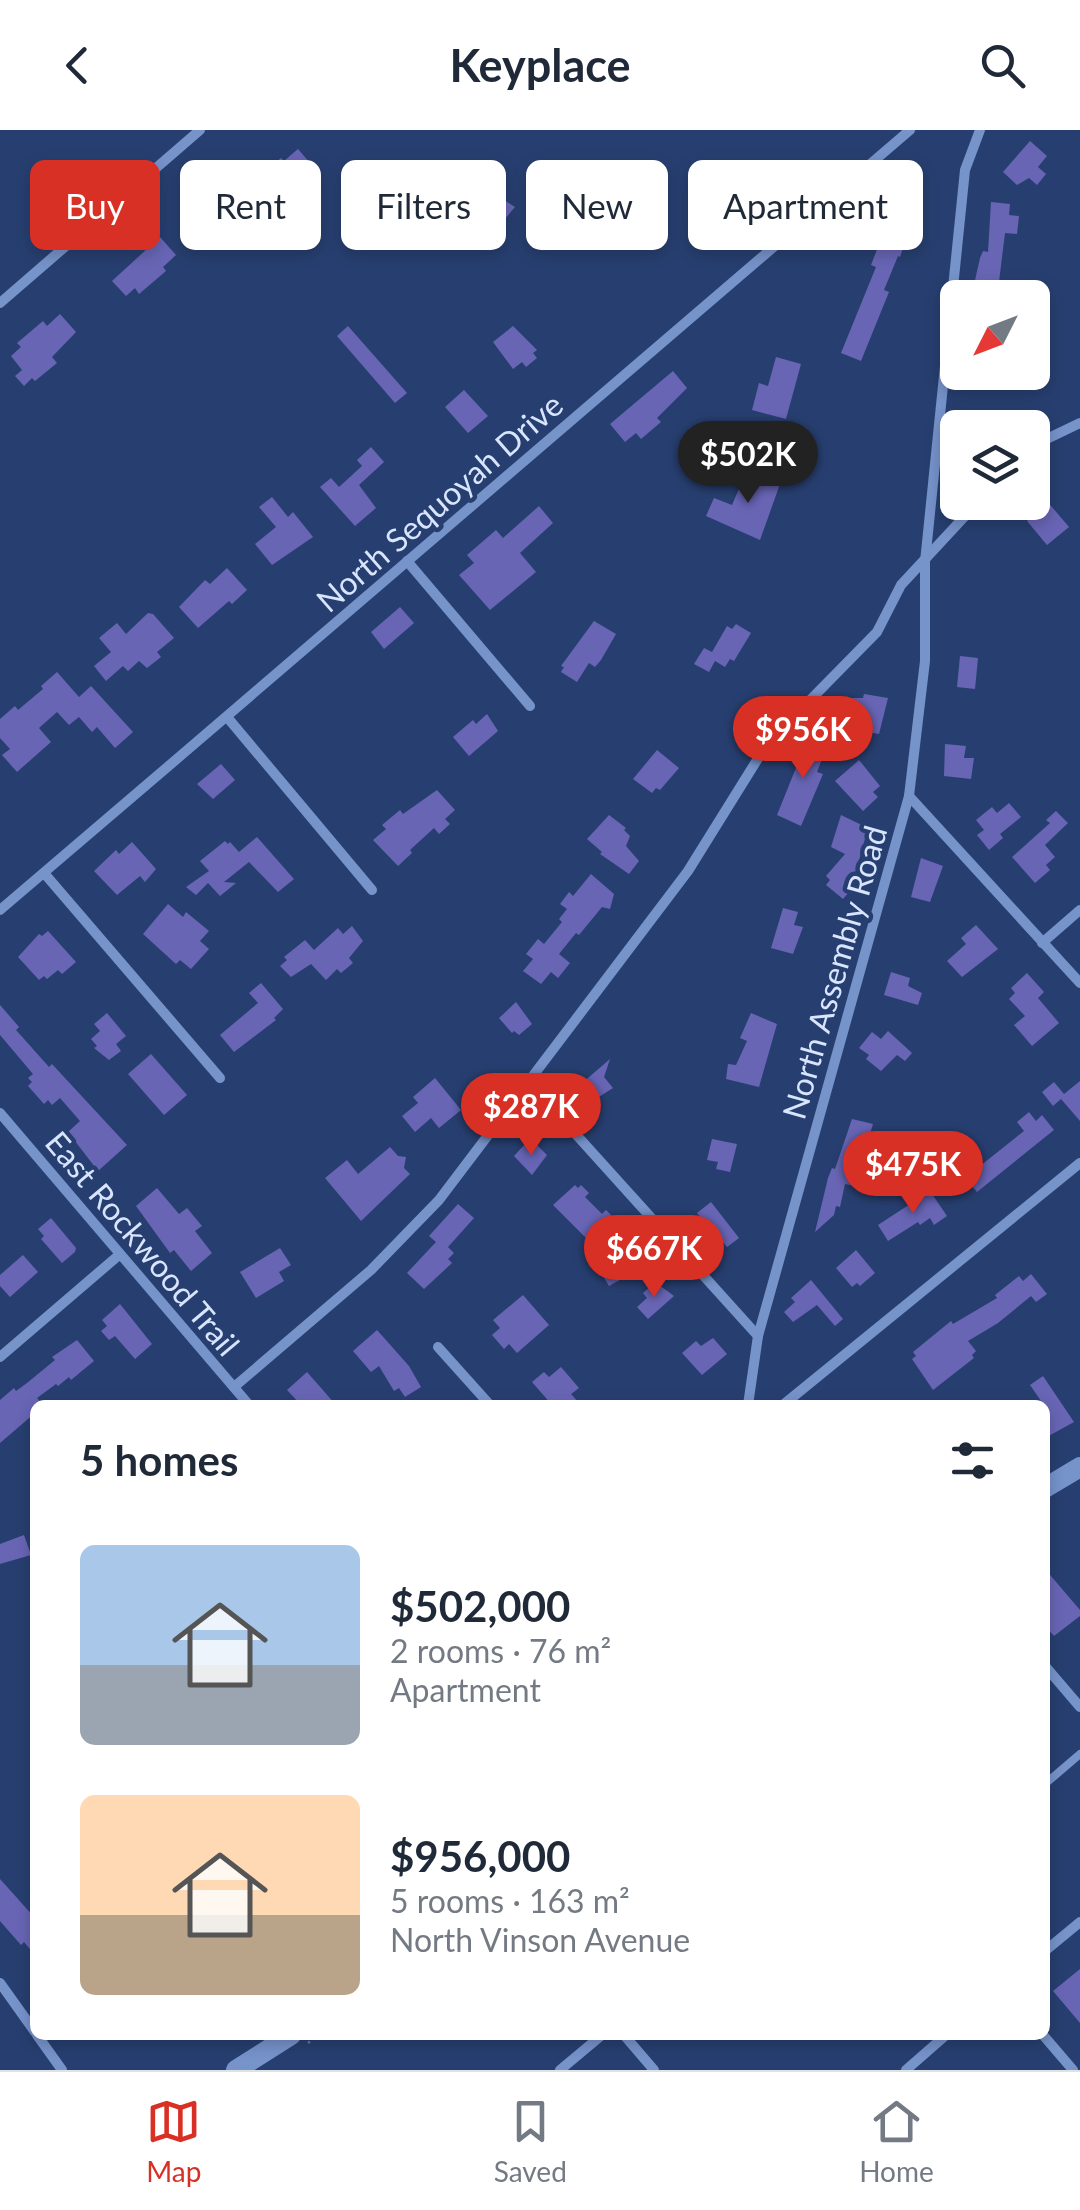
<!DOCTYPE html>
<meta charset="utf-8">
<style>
:root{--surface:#fff;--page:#f2f2f3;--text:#1f2937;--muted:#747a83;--line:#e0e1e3;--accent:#d93025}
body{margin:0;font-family:Lato,sans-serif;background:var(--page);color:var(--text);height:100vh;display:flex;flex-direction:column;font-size:38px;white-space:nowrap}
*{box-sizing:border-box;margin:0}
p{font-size:32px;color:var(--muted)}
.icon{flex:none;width:55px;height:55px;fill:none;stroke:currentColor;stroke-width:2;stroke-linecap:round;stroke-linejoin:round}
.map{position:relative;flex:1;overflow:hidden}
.details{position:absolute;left:30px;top:1270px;width:1020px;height:640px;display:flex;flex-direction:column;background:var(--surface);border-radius:15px;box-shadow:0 5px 15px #0003}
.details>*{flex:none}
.banner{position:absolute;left:30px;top:30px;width:1020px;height:90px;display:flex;gap:20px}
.needle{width:65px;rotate:228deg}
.controls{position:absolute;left:940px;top:150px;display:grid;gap:20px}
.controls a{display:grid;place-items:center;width:110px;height:110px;border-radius:15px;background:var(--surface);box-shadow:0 5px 15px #0003;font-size:50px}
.price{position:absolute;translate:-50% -85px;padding:0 22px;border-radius:35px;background:var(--accent);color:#fff;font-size:32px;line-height:65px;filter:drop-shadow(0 2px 5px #0008)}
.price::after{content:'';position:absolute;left:50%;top:60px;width:30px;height:22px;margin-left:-15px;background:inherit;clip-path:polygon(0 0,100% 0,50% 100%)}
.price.active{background:#222;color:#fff}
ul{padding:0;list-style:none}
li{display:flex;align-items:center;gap:30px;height:250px;padding:0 50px}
li span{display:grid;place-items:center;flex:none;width:280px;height:200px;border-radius:15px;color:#555}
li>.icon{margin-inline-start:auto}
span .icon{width:120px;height:120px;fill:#fffc;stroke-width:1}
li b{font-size:42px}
h2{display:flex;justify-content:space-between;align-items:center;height:120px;padding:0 50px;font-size:42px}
.pill{padding:0 35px;border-radius:15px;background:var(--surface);box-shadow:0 5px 15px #0003;font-size:35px;line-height:90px}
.pill.active{background:var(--accent);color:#fff}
header{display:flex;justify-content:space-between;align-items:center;height:130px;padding:0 50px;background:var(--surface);font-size:45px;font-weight:700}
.menu{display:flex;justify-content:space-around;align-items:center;height:140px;border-top:2px solid var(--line);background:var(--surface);font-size:28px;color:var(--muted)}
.menu a{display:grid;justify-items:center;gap:5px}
.menu .active{color:var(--accent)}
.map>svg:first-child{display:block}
</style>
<header><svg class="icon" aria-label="back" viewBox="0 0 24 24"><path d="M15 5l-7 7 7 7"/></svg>Keyplace<svg class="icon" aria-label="search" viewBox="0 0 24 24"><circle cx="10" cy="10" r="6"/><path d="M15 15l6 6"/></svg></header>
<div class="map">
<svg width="1080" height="1940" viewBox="0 0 1080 1940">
<rect width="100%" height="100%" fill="#273f70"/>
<g fill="#6865b5">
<path d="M1030,11L1047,26L1038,37L1046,44L1037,55L1029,48L1017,55L1003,42Z"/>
<path d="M298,19L317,41L282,76L276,70L251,91L234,71L264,37L267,40L281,28L284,31Z"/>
<path d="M472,50L515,77L499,96L491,90L482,100L469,91L462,100L446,88Z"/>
<path d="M898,65L919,73L900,127L898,126L884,160L889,162L861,231L841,223L876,137L871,135Z"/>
<path d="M991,72L1010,74L1009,85L1019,86L1017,104L1005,103L997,168H971L980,128L983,121L988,122Z"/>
<path d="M160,107L176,125L163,137L166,141L139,164L135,158L126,166L112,151Z"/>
<path d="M60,184L76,202L52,227L57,233L35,251L32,248L24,256L15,246L22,240L11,226L21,217L17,213L43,191L47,196Z"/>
<path d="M348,196L407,263L395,273L337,206Z"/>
<path d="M513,196L537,220L533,223L537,228L526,237L522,232L513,239L493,212Z"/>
<path d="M776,227L801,234L786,289L752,280L759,253L768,256Z"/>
<path d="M673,241L687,258L657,288L661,292L641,309L636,303L625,312L610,294Z"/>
<path d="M464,260L488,286L468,303L445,277Z"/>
<path d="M371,317L384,332L359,355L376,378L355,396L320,357L331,348L339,357L362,336L357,330Z"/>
<path d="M747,340L780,354L760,410L706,386L714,368L732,375Z"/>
<path d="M272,367L288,387L293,382L313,407L272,435L255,414L276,397L259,377Z"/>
<path d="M1046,370L1069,397L1047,415L1027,391L1036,384L1033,380Z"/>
<path d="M539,376L553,393L520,423L536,442L490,480L459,445L474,433L467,425L496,400L503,408Z"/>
<path d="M227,438L247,460L232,474L229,471L198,498L179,477L205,450L210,454Z"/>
<path d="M400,477L414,493L384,519L371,502Z"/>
<path d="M148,483L153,484L174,508L157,522L161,527L147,538L139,531L128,541L123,536L106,551L94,536L111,522L99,508L117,493L126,504Z"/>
<path d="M594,491L616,504L601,530L595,537L589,533L577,552L561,542L564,537L561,536Z"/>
<path d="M736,494L751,503L734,531L730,529L725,537L715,531L709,542L694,534L704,518L712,522L727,496L732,499Z"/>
<path d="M960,526L978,528L975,559L957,557Z"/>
<path d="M57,542L79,567L91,556L133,602L115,618L97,597L92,602L79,587L69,595L57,582L39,598L51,612L17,642L2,625L10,619L0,608V589L15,576L18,580L43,559L41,556Z"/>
<path d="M864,564L888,568L879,604L856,600L859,586H856V582H843V568H863Z"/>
<path d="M487,584L498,601L469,626L453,607L473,590L476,594Z"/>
<path d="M805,600L822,606L817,621L824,624L817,642L823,644L801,696L777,685L804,618L799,616Z"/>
<path d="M945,614L966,616L964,628H974L971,649L944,646Z"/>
<path d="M657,620L679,638L660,660L656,658L652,663L633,649Z"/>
<path d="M859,630L880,656L873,662L878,667L863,681L835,651Z"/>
<path d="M221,634L235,650L213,669L197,654Z"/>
<path d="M437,660L455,680L445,689L450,694L439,704L434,698L410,720L412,723L398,736L373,710L386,699L382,695L400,680L403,684Z"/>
<path d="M1009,673L1021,687L1000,704L1003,708L989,720L977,705L984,700L976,690L992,677L997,683Z"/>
<path d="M1056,681L1068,693L1045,715L1055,727L1046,735L1050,740L1035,753L1012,727L1050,693L1046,690Z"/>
<path d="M609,685L626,698L624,700L630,706L626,716L639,731L629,744L600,724L602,722L587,709Z"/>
<path d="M841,685L868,698L856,741L849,750L855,755L843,769L826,755L830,750L826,746L845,724L831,717Z"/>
<path d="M257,707L294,749L278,762L249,732L224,752L236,753L220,766L208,753L196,765L186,757L209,741L200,731L225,711L228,714L230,712L239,722Z"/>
<path d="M132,712L156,739L145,752L140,746L117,765L94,741L116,720L119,724Z"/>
<path d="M921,728L943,736L930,772L911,767Z"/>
<path d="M591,744L614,764L610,779L602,777L579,805L576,803L559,824L570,833L558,848L551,842L541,854L523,841L533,829L526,824L538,809L544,814L562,792L559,789L567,779L560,774L569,762L573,766Z"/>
<path d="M168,774L183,787L186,782L209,801L200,811L209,819L191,839L180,830L176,834L143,804Z"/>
<path d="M783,778L798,782L794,795L803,797L793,824L771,818Z"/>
<path d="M976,795L998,819L962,847L947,831L966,814L961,808Z"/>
<path d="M352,796L363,811L349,828L353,833L341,843L337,839L326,850L311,834L291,847L280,836L287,830L284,827L305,810L314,820L338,798L343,804Z"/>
<path d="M48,801L76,832L62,844L58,840L47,849L44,846L39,850L18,827L39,804L42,806Z"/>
<path d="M891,842L910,848L908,856L922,863L918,875L884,865Z"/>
<path d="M1027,843L1044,862L1038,868L1059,893L1032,916L1014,895L1025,886L1009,869L1015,863L1011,858Z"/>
<path d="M261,853L283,879L274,888L276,890L234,922L220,905L258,873L249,863Z"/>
<path d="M516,872L532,894L519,905L514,901L512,903L499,888Z"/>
<path d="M0,875L19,897L16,900L49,937L52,934L127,1015L98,1041L68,1002L80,991L60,968L52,975L48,970L44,974L28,956L32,952L28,948L33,944L0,905Z"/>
<path d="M107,883L126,906L116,914L121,921L109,930L94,918L97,916L91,909L100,901L94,894Z"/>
<path d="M751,883L777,894L759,957L726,949L728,934L736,935L747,911L740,908Z"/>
<path d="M888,901L912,923L905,931L897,925L881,941L866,929L869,925L859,918L872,902L881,909Z"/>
<path d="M151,924L187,965L164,985L128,944Z"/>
<path d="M610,929L604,947L613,958L594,970L581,954Z"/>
<path d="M435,948L461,980L439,998L431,988L415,1002L402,986L418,973L413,967Z"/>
<path d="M1080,951V991L1061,969L1053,976L1042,962L1054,952L1064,964Z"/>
<path d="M1029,982L1036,991L1042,985L1054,1000L977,1062L965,1048L1024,1001L1017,992Z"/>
<path d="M852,989L873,994L858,1043L868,1044L864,1058L845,1054L840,1077L836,1076L834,1085L815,1102L828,1048L832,1038L835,1039Z"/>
<path d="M712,1009L737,1014L730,1042L716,1039L718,1032L707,1030Z"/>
<path d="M526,1013L531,1019L537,1015L547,1025L532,1045L514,1026Z"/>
<path d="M390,1017L398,1026L406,1027L404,1038L410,1044L361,1091L325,1048L347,1030L358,1044Z"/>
<path d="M575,1055L578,1058L581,1055L589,1063L585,1067L602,1084L606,1080L614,1088L590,1112L553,1075Z"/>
<path d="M157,1058L179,1084L187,1078L202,1096L195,1101L212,1123L191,1141L174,1120L170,1123L136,1076Z"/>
<path d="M930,1061L947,1086L934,1095L930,1088L920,1095L918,1092L888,1111L878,1095Z"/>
<path d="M711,1072L739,1108L727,1117L697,1083Z"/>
<path d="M458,1074L474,1088L448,1117L454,1123L448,1129L452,1133L424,1159L407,1143L436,1112L429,1106Z"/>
<path d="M51,1088L76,1118L75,1122L62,1133L41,1109L44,1106L38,1099Z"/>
<path d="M280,1118L291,1135L279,1142L284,1151L256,1168L240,1142Z"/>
<path d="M623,1120L631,1134L623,1139L627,1146L609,1156L597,1136Z"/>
<path d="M856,1120L875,1143L860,1156L857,1153L852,1157L836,1138Z"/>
<path d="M23,1125L38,1142L10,1167L0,1156V1145Z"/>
<path d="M1031,1144L1047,1164L1036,1172L1031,1166L998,1193L968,1211L976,1221L972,1225L974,1228L933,1260L912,1229L916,1226L913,1222L951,1191L953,1194L997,1168L995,1165L1019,1146L1023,1151Z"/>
<path d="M811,1150L843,1189L835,1196L817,1175L793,1192L784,1182L795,1172L791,1168Z"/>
<path d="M655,1152L674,1166L648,1189L637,1177L647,1168L643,1163Z"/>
<path d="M523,1165L549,1195L517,1223L509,1214L504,1219L492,1205L500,1198L493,1190Z"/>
<path d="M120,1174L152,1214L135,1229L115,1206L109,1210L101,1201L107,1196L102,1190Z"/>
<path d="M377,1200L409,1236L421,1257L405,1267L399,1258L394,1261L379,1236L371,1242L353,1221Z"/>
<path d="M713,1208L727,1224L702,1245L682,1223L696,1211L701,1216Z"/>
<path d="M77,1210L94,1231L71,1250L69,1247L58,1256L56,1254L37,1268L43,1275H35V1283L0,1313V1270L14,1258L16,1261L27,1253L55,1230L52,1227Z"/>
<path d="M561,1237L579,1258L571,1264L581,1275H552L532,1252L544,1242L549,1247Z"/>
<path d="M307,1242L336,1275H301L287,1260Z"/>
<path d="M1043,1246L1074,1292L1045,1308V1283L1048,1281L1030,1255Z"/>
<path d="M24,1405L31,1425L0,1434V1414Z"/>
<path d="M1045,1439L1080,1480V1486L1054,1506L1045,1496Z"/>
<path d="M0,1749L35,1788V1825L24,1812L21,1815L0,1791Z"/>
<path d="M1080,1839V1893L1053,1861Z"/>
</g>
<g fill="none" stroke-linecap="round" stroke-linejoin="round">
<path stroke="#6378a0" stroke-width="2.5" stroke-dasharray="2.5 8" stroke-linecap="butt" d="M308,1913L319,1905"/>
<path stroke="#7693ca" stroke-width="8" d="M1045,1654L1080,1624"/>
<g stroke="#7693ca" stroke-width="10">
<path d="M0,173L200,0"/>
<path d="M1032,316L1080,293"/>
<path d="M407,431L530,576"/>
<path d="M227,587L372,760"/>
<path d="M909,666L1080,853"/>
<path d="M44,743L220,948"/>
<path d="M0,780C304,521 606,260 910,0"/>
<path d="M1042,813L1080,780"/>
<path d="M553,979L758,1206"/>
<path d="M0,983L249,1275"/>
<path d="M438,1217L490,1275"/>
<path d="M0,1227L119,1125"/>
<path d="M234,1257L371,1140L439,1070L688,741L767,614L877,502L901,455L978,372"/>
<path d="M748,1275L758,1206L909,666L925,531V432L965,40L980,0"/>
<path d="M783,1275L1080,1033"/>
<path d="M1045,1536L1080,1577"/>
<path d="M1045,1821L1080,1792"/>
<path d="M0,1853L35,1902"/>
<path d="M37,1905L62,1940"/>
<path d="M624,1905L654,1940"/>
<path d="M1043,1905L1073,1940"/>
<path d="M560,1940L602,1905"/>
<path d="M906,1940L946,1905"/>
</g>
<g stroke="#7693ca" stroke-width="20">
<path d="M1045,1358L1080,1337"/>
<path d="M236,1940L291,1905"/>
</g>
</g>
<g text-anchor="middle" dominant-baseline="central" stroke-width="9" stroke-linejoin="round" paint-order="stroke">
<g font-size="32" fill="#d8e5fd" stroke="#273f70">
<text transform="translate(439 372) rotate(-41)">North Sequoyah Drive</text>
<text transform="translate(834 842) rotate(-74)">North Assembly Road</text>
<text transform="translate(143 1113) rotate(50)">East Rockwood Trail</text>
</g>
</g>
</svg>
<div class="controls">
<a><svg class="needle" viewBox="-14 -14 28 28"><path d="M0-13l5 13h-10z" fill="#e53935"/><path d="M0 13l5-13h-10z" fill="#747a83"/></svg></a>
<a><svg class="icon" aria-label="layers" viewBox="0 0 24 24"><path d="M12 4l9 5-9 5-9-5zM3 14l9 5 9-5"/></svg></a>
</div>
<b class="price active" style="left:748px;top:376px">$502K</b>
<b class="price" style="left:803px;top:651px">$956K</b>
<b class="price" style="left:531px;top:1028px">$287K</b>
<b class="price" style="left:913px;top:1086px">$475K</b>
<b class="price" style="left:654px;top:1170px">$667K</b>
<div class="banner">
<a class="pill active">Buy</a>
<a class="pill">Rent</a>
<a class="pill">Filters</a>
<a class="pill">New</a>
<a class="pill">Apartment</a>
</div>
<section class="details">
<h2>5 homes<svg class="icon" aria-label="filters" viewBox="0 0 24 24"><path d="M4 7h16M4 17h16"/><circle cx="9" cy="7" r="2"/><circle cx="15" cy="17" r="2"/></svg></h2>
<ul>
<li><span style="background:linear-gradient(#a9c7e8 60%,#9aa5b1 0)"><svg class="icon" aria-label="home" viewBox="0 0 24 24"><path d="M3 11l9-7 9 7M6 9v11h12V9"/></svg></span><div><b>$502,000</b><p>2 rooms · 76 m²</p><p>Apartment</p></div></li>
<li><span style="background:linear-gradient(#ffd9b3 60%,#b9a48a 0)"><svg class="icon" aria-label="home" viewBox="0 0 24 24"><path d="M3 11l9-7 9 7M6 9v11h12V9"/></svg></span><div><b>$956,000</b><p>5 rooms · 163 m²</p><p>North Vinson Avenue</p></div></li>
</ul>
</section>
</div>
<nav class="menu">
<a class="active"><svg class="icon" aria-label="map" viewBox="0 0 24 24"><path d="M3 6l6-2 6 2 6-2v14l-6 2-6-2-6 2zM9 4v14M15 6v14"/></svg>Map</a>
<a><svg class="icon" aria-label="saved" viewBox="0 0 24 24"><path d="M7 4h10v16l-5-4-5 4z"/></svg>Saved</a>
<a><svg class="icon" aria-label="home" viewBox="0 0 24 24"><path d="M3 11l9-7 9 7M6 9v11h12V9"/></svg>Home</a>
</nav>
